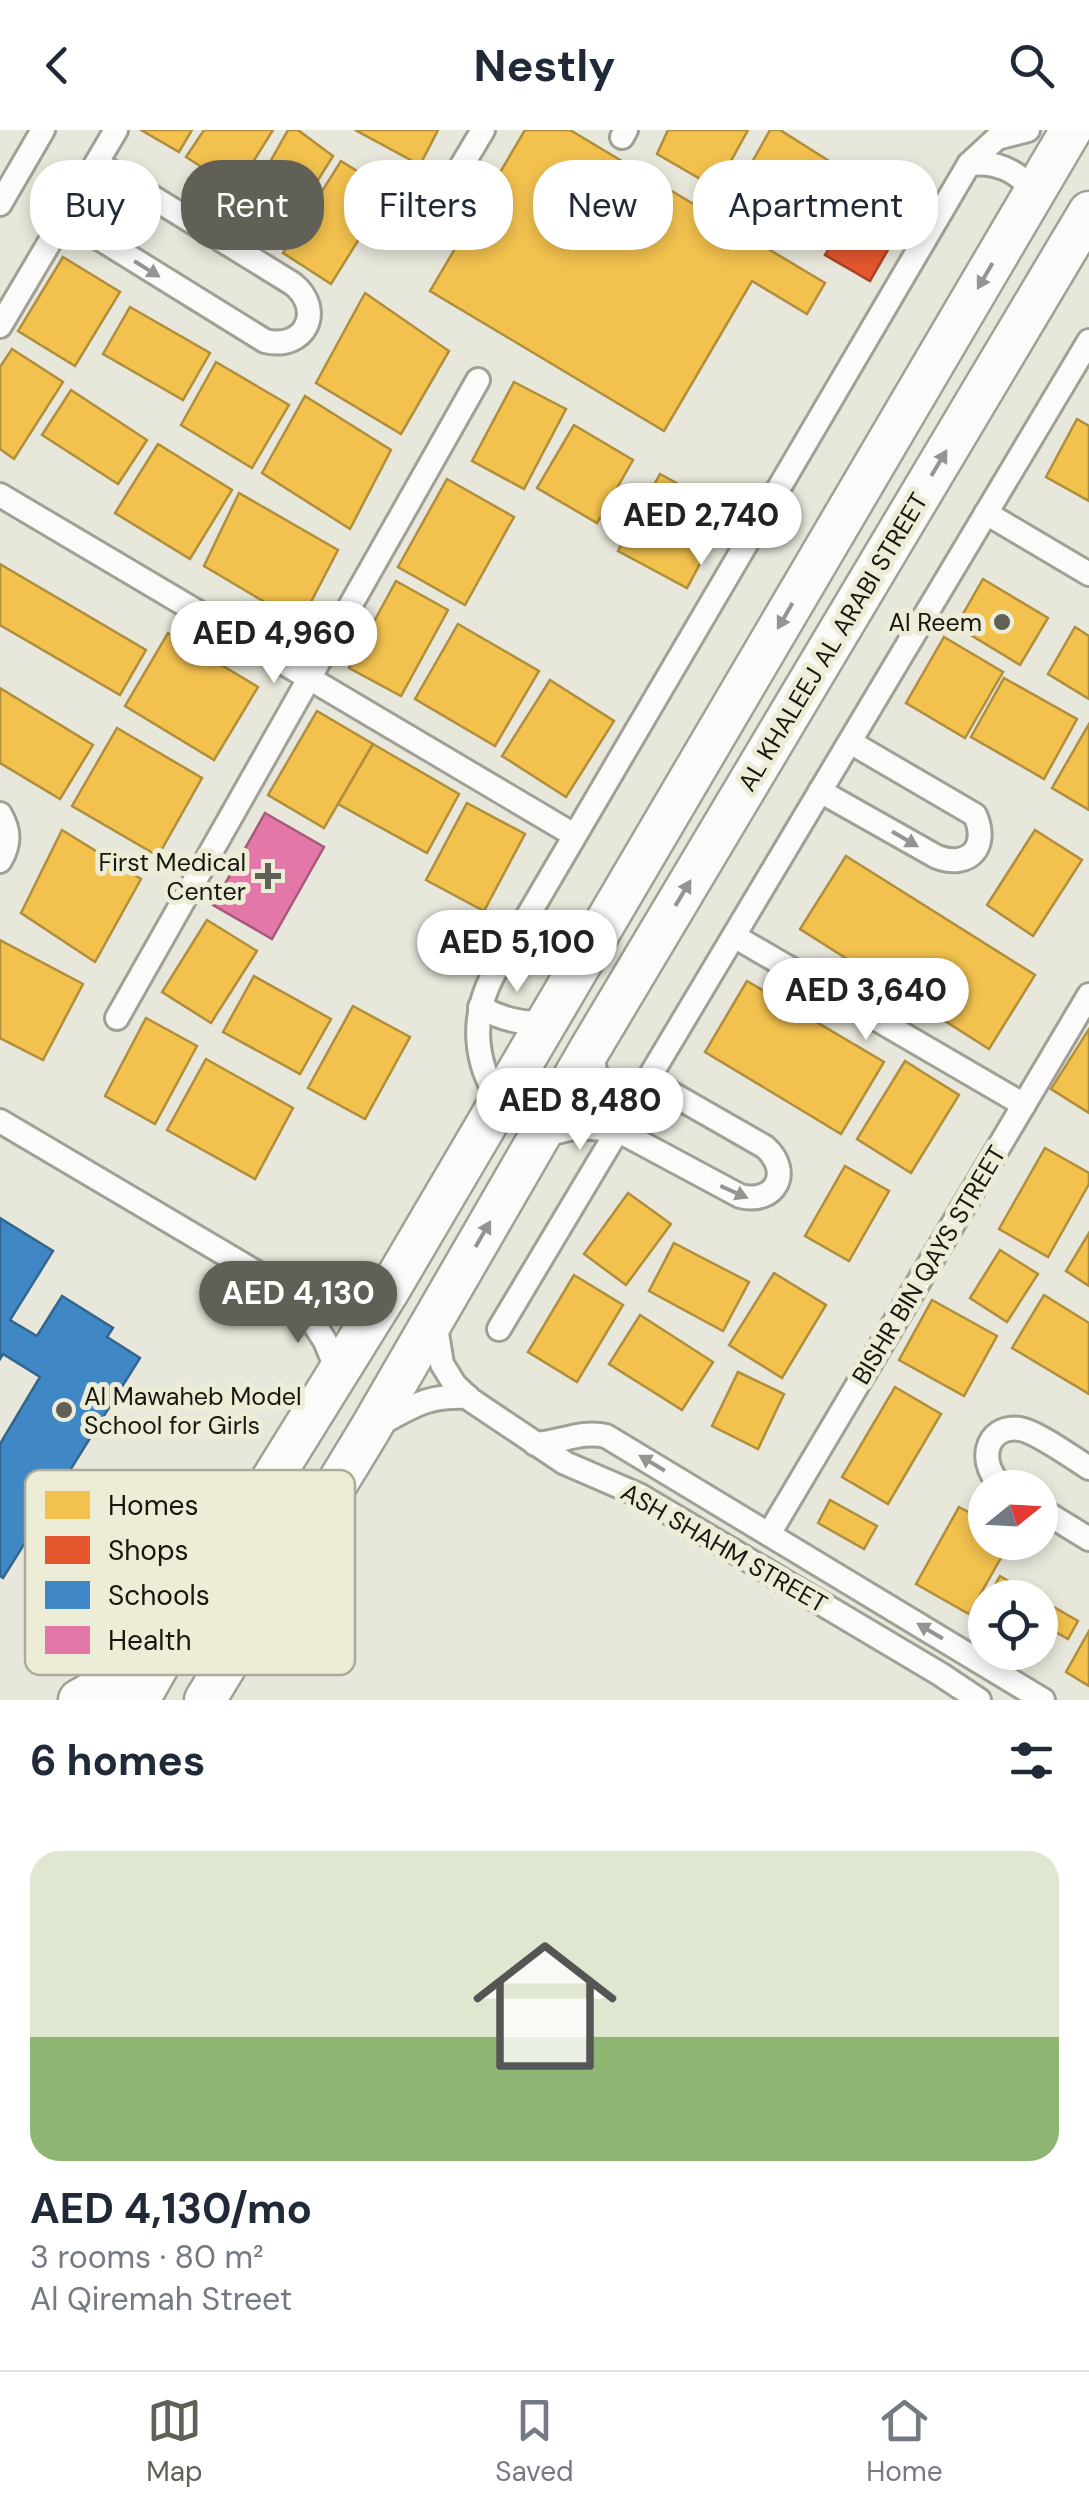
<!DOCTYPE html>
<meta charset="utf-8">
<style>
:root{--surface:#fff;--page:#f2f2f3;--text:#1f2937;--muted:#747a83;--line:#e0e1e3;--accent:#606056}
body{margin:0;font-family:"DM Sans",sans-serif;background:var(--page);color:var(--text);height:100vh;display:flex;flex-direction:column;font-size:38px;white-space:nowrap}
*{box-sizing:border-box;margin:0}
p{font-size:32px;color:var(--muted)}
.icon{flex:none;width:55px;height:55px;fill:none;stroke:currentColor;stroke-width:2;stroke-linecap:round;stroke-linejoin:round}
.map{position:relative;height:1570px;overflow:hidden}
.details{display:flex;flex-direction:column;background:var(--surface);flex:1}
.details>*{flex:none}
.guide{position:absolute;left:30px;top:30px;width:1030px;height:90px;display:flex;gap:20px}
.needle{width:65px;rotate:72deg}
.tools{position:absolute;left:968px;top:1340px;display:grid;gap:20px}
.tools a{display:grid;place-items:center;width:90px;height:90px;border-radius:50%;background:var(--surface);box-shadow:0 5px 15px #0003;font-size:50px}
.price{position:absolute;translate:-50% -85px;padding:0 22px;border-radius:35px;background:#fff;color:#222;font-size:32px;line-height:65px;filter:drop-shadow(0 2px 5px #0008)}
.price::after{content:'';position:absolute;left:50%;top:60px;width:30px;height:22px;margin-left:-15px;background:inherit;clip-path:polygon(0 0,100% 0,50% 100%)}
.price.active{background:var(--accent);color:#fff}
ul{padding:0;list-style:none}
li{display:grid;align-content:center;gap:20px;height:530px;padding:0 30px}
li span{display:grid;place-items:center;height:310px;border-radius:30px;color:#555}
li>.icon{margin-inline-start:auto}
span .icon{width:180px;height:180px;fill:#fffc;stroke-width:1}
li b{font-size:42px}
h2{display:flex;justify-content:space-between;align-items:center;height:120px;padding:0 30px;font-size:42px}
.chip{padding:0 35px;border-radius:40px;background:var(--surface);box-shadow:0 5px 15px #0003;font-size:35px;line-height:90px}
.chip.active{background:var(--accent);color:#fff}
header{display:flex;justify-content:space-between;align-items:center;height:130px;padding:0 30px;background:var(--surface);font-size:45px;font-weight:700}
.tabs{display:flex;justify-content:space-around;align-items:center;height:140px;border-top:2px solid var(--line);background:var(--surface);font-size:28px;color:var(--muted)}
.tabs a{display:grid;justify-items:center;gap:5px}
.tabs .active{color:var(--accent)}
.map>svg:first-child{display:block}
</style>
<header><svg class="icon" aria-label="back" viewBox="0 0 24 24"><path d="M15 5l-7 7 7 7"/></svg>Nestly<svg class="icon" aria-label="search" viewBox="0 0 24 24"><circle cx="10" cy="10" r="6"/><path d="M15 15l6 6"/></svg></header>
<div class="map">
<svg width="1089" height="1570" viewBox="0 0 1089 1570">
<rect width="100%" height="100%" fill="#e8e7db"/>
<g fill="#f2c14e" stroke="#b08e3b" stroke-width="2.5">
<path d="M141,0H192L179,22Z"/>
<path d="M204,0H273L236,59L186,27Z"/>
<path d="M288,0H298L333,26L290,95L251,66Z"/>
<path d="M355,0H438L420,35Z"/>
<path d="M525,0H570L825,153L807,184L752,151L664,301L430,161Z"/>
<path d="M668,0H748L716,58L657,24Z"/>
<path d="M770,0H780L848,43L809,113L737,59Z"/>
<path d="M341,31L389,61L331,154L283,123Z"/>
<path d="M63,127L120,162L75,236L18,201Z"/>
<path d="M365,163L449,221L401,304L316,253Z"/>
<path d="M130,177L210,223L183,270L103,224Z"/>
<path d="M12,219L63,252L14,329L0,319V237Z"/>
<path d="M216,232L289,275L252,338L181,295Z"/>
<path d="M514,252L566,279L524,359L472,331Z"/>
<path d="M71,260L147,310L118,354L42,305Z"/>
<path d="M305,266L391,320L350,399L262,343Z"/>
<path d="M1077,289L1089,296V371L1046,347Z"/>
<path d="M574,295L633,330L597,393L537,358Z"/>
<path d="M158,314L232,360L190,429L115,383Z"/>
<path d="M660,344L728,381L687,458L618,421Z"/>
<path d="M447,349L514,387L465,475L398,437Z"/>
<path d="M239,363L338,420L300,493L204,436Z"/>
<path d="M0,434L146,520L120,565L0,495Z"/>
<path d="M983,449L1048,488L1020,535L956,496Z"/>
<path d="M396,451L448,480L401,566L349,538Z"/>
<path d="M458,494L539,541L495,616L415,569Z"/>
<path d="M1075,497L1089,506V569L1048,544Z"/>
<path d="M168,503L258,557L214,630L125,576Z"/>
<path d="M944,507L1003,542L965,608L906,573Z"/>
<path d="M1004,548L1077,589L1044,649L971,607Z"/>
<path d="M550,550L614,591L566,667L502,626Z"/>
<path d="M0,558L93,615L60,669L0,633Z"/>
<path d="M317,581L373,614L324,698L268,665Z"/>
<path d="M1089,594V680L1052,658Z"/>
<path d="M117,598L202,648L158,726L72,676Z"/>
<path d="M373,614L459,664L427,723L338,674Z"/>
<path d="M467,673L525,704L484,781L426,750Z"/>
<path d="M62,700L141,749L95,832L21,783Z"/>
<path d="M1035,700L1082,730L1033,806L987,775Z"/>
<path d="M846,726L1035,845L989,919L800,799Z"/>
<path d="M207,790L257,821L211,893L162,862Z"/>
<path d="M0,810L83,854L43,930L0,908Z"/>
<path d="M254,846L331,889L300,944L223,902Z"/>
<path d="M747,851L884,932L841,1004L705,922Z"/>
<path d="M353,876L410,907L365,989L308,958Z"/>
<path d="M146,888L197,916L155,994L105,966Z"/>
<path d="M1089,899V983L1051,959Z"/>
<path d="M206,929L293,978L255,1049L167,1000Z"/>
<path d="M905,931L959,965L911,1043L857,1009Z"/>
<path d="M1045,1018L1089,1043V1054L1048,1127L999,1099Z"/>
<path d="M845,1036L889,1061L849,1131L805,1106Z"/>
<path d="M628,1063L671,1094L626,1155L584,1124Z"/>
<path d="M1089,1103V1156L1066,1141Z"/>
<path d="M674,1113L749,1152L723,1201L649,1161Z"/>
<path d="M1000,1120L1038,1144L1007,1192L970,1168Z"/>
<path d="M774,1143L826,1175L782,1248L729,1215Z"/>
<path d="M574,1145L623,1175L577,1252L528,1222Z"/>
<path d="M1044,1165L1089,1193V1264L1012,1218Z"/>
<path d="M932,1170L997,1206L964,1266L899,1230Z"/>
<path d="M640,1185L713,1232L682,1280L609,1234Z"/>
<path d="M738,1242L784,1264L758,1319L712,1296Z"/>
<path d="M895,1257L941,1284L888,1374L842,1347Z"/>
<path d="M830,1370L877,1396L864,1419L818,1393Z"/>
<path d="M959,1377L985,1391V1412H1010L969,1484L916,1454Z"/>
<path d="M1000,1446L1037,1468H996L990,1464Z"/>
<path d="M1040,1469L1078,1491L1068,1509L1040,1493Z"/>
<path d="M1089,1501V1556L1066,1542Z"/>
</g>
<path fill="#e4572e" stroke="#a64425" stroke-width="2.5" d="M867,52L912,78L870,151L825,125Z"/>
<path fill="#3f88c5" stroke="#33668e" stroke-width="2.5" d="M0,1088L53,1121L10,1190L37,1206L62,1166L113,1198L107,1207L140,1228L3,1448L0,1446V1314L40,1247L3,1224L0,1229Z"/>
<path fill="#e377a8" stroke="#a65a7a" stroke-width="2.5" d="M265,683L324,717L272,809L213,775Z"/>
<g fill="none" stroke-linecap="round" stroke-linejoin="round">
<g stroke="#a0a096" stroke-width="28">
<g id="minor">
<path d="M622,7L626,0"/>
<path d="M969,34C996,31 1017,40 1034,62"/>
<path d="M0,74L43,0"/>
<path d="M65,87L265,211C305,221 325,180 293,154L97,33"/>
<path d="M421,104L483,0"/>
<path d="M0,196L116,0"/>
<path d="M0,365L574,705"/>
<path d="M986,383L1089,444"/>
<path d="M820,661L937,727C970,739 989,716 975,685L850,612"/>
<path d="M0,684C10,701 10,714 0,731"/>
<path d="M734,806L1024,975"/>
<path d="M480,877C501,889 521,894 545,893"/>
<path d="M117,888L478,250"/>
<path d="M590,919L600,961L617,1000"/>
<path d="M500,971C474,933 471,888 492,847L969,34L997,8L1028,0"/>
<path d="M0,991L296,1166L325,1211L339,1245"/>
<path d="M540,1006L578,997L617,1000L740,1066C775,1075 793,1042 765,1017L648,950"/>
<path d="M296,1166L350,1168L388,1162"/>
<path d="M435,1191L442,1234L455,1255L471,1270L565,1333L639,1365L940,1544L979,1570"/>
<path d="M499,1199L1089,211"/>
<path d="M380,1294C415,1275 428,1265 468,1267"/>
<path d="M535,1314C559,1313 582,1300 606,1306L1043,1570"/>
<path d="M1005,1358C975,1336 985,1294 1020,1299C1037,1302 1073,1328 1089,1338"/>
<path d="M1040,1379L1089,1409"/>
<path d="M769,1404L1089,865"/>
</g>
</g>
<g stroke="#a0a096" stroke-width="45">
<g id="trunk">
<path d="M79,1570L124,1545L163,1514"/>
<path d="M139,1570L180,1497L388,1162L1071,0"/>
<path d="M205,1570L369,1301L590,919L1089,82"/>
</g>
</g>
<use href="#minor" stroke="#fcfbfa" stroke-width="22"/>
<use href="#trunk" stroke="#fcfbfa" stroke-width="40"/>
</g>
<defs><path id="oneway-solid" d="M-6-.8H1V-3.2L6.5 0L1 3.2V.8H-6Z" transform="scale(2.5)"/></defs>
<g fill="#959490">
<use href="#oneway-solid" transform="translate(147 139) rotate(32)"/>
<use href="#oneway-solid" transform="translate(985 146) rotate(120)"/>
<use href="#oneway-solid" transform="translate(939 333) rotate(-59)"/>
<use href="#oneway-solid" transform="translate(785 486) rotate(120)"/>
<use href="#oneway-solid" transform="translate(905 709) rotate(30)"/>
<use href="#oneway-solid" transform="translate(683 763) rotate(-59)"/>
<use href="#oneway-solid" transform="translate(734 1062) rotate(24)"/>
<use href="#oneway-solid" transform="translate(483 1104) rotate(-60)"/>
<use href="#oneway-solid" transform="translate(652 1333) rotate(-149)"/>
<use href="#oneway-solid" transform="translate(930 1501) rotate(-149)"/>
</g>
<g fill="#606056" stroke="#edecd6" stroke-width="4">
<circle cx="1002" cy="492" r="10"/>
<path d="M263 731h10v10h10v10h-10v10h-10v-10h-10v-10h10z"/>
<circle cx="64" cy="1280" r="10"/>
</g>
<g text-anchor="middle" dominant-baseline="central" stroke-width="10" stroke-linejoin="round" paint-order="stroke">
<g font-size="25" fill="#17170f" stroke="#edecd6" text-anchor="end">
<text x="982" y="492">Al Reem</text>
<text x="246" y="732">First Medical<tspan x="246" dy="29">Center</tspan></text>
<text x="84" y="1266" text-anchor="start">Al Mawaheb Model<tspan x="84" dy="29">School for Girls</tspan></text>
</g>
<g font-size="25" fill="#17170f" stroke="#edecd6">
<text transform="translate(833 512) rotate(-59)">AL KHALEEJ AL ARABI STREET</text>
<text transform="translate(929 1135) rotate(-59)">BISHR BIN QAYS STREET</text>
<text transform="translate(724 1418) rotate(30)">ASH SHAHM STREET</text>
</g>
</g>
<rect x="25" y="1340" width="330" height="205" rx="15" fill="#edecd6" stroke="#adac9a" stroke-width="2.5"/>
<rect x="45" y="1361" width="45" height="28" fill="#f2c14e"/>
<rect x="45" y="1406" width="45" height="28" fill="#e4572e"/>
<rect x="45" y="1451" width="45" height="28" fill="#3f88c5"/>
<rect x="45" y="1496" width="45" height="28" fill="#e377a8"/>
<g font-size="28" fill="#17170f">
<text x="108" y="1385">Homes</text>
<text x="108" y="1430">Shops</text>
<text x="108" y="1475">Schools</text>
<text x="108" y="1520">Health</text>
</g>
</svg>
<div class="tools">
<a><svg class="needle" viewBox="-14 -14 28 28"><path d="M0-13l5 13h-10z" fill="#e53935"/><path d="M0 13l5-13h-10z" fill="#747a83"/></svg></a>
<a><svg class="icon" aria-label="locate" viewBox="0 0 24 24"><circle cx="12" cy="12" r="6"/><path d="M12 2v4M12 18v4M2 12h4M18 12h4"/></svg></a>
</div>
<b class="price" style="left:701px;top:438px">AED 2,740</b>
<b class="price" style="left:274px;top:556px">AED 4,960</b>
<b class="price" style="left:517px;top:865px">AED 5,100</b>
<b class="price" style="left:866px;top:913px">AED 3,640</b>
<b class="price" style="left:580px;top:1023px">AED 8,480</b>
<b class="price active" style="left:298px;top:1216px">AED 4,130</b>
<div class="guide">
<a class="chip">Buy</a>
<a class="chip active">Rent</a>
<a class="chip">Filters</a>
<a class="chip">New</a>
<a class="chip">Apartment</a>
</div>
</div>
<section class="details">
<h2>6 homes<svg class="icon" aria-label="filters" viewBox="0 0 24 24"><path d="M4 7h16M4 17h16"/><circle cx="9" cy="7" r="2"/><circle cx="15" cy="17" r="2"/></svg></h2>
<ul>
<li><span style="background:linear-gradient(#dfe7d0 60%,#8fb573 0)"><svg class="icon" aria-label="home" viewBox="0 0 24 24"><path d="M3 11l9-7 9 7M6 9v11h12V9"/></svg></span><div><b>AED 4,130/mo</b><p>3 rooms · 80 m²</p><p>Al Qiremah Street</p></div></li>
</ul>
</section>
<nav class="tabs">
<a class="active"><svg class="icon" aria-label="map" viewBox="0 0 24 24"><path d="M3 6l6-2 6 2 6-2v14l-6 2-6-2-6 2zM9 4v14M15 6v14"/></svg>Map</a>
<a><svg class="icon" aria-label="saved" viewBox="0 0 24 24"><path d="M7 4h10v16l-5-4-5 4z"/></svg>Saved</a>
<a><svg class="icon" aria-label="home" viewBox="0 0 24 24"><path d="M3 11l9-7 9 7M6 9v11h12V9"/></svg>Home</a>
</nav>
